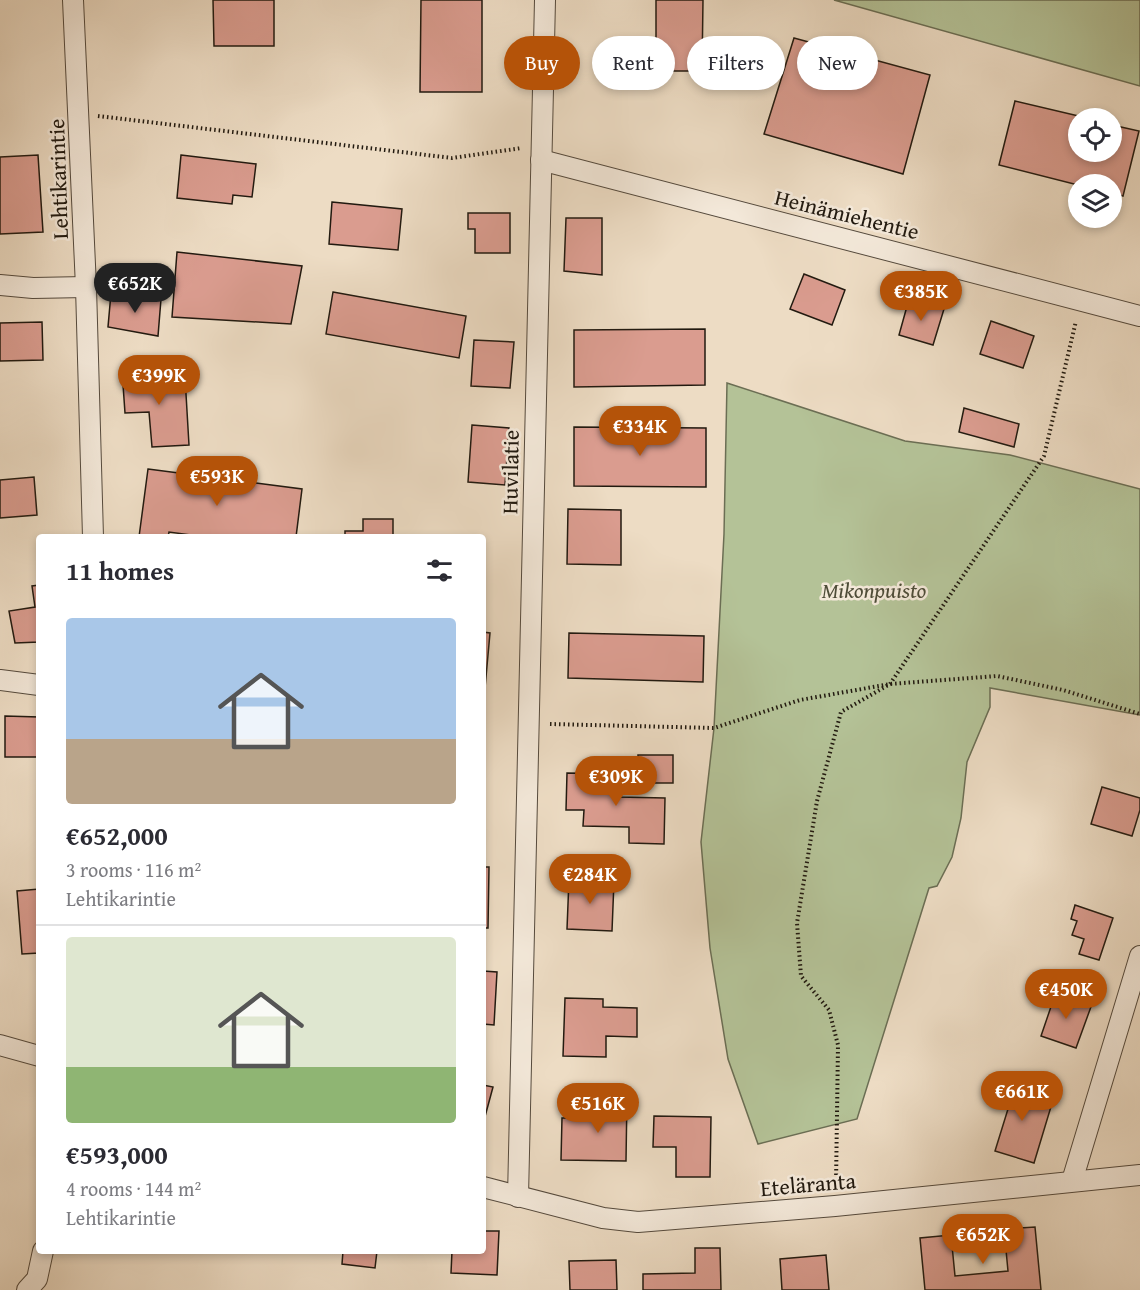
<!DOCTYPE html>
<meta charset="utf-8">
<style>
:root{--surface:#fff;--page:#f7f7f7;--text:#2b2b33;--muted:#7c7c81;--line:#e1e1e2;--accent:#b45309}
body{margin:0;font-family:"Gentium Book Plus",serif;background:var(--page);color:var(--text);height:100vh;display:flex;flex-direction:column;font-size:22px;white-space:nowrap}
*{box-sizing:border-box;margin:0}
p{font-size:20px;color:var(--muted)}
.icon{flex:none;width:33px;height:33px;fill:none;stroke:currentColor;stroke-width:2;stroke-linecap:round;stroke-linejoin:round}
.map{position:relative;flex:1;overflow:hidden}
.side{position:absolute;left:36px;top:534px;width:450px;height:720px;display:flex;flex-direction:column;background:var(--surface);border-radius:6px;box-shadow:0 3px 9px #0003}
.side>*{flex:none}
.top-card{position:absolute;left:504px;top:36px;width:546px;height:54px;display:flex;gap:12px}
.tools{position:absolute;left:1068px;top:108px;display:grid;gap:12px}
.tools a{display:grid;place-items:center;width:54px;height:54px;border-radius:50%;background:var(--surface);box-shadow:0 3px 9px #0003;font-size:30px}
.price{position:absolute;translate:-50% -51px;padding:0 14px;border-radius:21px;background:var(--accent);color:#fff;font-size:20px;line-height:39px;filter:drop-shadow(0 2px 3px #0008)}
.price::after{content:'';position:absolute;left:50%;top:36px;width:18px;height:14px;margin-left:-9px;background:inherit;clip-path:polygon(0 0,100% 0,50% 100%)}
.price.active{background:#222;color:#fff}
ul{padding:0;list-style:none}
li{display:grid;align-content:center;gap:12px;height:318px;padding:0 30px}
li+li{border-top:2px solid var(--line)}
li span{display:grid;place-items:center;height:186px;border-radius:6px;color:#555}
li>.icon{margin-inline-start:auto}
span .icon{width:108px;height:108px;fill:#fffc;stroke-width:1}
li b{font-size:26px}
h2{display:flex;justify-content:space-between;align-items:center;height:72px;padding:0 30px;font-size:26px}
.pill{padding:0 21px;border-radius:27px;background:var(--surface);box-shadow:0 3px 9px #0003;font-size:21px;line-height:54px}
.pill.active{background:var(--accent);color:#fff}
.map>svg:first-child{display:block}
</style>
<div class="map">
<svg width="1140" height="1290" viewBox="0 0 1140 1290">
<rect width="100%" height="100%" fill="#eddcc4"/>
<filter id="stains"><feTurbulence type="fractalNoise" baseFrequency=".00333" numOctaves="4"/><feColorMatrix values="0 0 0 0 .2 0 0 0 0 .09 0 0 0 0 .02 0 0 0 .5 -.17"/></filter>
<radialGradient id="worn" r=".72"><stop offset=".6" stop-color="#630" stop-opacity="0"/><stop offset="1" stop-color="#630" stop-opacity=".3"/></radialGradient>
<g fill="#b4c297" stroke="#6b6e54" stroke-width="1.5">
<path d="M834,0H1140V86Z"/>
<path d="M727,383L905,441L1010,455L1140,489V715L990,688V707L967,762L961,818L952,857L937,886L929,888L857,1119L758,1144L728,1059L710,948L701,842L714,728L724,534Z"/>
</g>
<g fill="#da9c8f" stroke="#221a10" stroke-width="1.5">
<path d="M213,0H274V46H214Z"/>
<path d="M421,0H482V92H420Z"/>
<path d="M656,0H703L702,71H656Z"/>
<path d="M794,38L930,75L903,174L764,134Z"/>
<path d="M1015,101L1087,118H1078V152H1112V125L1139,131L1123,196L1112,193V184L1078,185L999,165Z"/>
<path d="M38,155L43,232L0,234V157Z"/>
<path d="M181,155L256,164L252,197L233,195L232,204L177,198Z"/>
<path d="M332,202L402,209L398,250L329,244Z"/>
<path d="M468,213H510V253H475V229H468Z"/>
<path d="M566,218H602V275L564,271Z"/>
<path d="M177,252L302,266L291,324L172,317Z"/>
<path d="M804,274L845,290L832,325L790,309Z"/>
<path d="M333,292L466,316L459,358L326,334Z"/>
<path d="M111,293L161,299L158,336L108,327Z"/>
<path d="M909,299L944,309L933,345L899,335Z"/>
<path d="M991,321L1034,336L1023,368L980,354Z"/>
<path d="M42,322L43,360L0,361V323Z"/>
<path d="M705,329V385L574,387V330Z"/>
<path d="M474,340L514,342L510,388L471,386Z"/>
<path d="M145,369L146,380L185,377L189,445L152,447L149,412L125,413L122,370Z"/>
<path d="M964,408L1019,424L1014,447L959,432Z"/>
<path d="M472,425L509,428L505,485L468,482Z"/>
<path d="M574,427L706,428V487L574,486Z"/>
<path d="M148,469L302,489L296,537H206L169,532L168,537H139Z"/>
<path d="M34,477L37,515L0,518V480Z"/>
<path d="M568,509L621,510V565L567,564Z"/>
<path d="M363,519H393V537H345V531H363Z"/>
<path d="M39,585V642L15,643L9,611L35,607L32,586Z"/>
<path d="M483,632L490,633L483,710Z"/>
<path d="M569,633L704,636L703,682L568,678Z"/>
<path d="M5,716L39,717V757H5Z"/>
<rect x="638" y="755" width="35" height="28"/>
<path d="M567,773L620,774L619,797L665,798L664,844L629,843V827L583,826L584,810H566Z"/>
<path d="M1102,787L1140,798V810L1132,836L1091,824Z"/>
<path d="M483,867H489L488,928H483Z"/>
<path d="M569,879L614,881L612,931L567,929Z"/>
<path d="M39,889V953L22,954L17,891Z"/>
<path d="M1075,905L1113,918L1099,960L1079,954L1084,939L1072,935L1077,921L1071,919Z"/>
<path d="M483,971L497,972L494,1025L483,1024Z"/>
<path d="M1056,992L1092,1004L1076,1048L1041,1036Z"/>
<path d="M565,998L603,999V1007L637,1008V1037L606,1036V1057L563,1056Z"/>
<path d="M999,1083L1053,1100L1034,1163L995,1151L1008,1109L992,1104Z"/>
<path d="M483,1085L493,1087L483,1124Z"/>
<path d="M603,1095H627L626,1161L561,1160L562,1118H602Z"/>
<path d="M654,1116L711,1117L710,1177H676V1147H653Z"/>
<path d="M1035,1227L1041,1290H925L920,1238L951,1235L955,1276L1008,1271L1004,1229Z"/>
<path d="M483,1231H499L497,1275L451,1273L452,1251H483Z"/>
<path d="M695,1248H720L721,1290H643V1274L695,1273Z"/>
<path d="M343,1251H377L375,1268L342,1264Z"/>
<path d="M826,1255L829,1290H782L780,1259Z"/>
<path d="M616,1260L617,1290H570L569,1261Z"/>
</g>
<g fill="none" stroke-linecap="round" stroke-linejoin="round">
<g stroke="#554a3d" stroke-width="22">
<g id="street">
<path d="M73,0L86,287L93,537"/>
<path d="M541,160L1140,316"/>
<path d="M0,285L33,288L86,287"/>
<path d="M0,680L39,685"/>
<path d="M0,1045L39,1056"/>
<path d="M1072,1181L1140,956"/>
<path d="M483,1187L603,1218L638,1222L835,1206L1140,1175"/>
<path d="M518,1197L545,0"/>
<path d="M27,1290L37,1279L43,1251"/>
</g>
</g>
<g stroke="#221a10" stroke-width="4" stroke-dasharray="1.5 3" stroke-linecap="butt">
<path d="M98,116L452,158L522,148"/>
<path d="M550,724L714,728L800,700L890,684L997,676L1063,690L1140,714"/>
<path d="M836,1184L838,1045L829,1010L801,976L797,923L817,801L841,712L890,684L1044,456L1076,321"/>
</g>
<use href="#street" stroke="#f3e8d9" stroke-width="20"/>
</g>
<g text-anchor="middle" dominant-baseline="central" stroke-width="5" stroke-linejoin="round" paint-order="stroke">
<g font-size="22" fill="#221a10" stroke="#f3e8d9">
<text transform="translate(58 179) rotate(-92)">Lehtikarintie</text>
<text transform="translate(847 214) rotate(14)">Heinämiehentie</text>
<text transform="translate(510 472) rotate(-89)">Huvilatie</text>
<text transform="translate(808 1184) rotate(-5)">Eteläranta</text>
</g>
<g font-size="22" font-style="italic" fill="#4e4c38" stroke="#f3e8d9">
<text x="874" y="590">Mikonpuisto</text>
</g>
</g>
<rect width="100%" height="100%" filter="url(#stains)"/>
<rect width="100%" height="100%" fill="url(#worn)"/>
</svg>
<div class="tools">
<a><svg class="icon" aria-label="locate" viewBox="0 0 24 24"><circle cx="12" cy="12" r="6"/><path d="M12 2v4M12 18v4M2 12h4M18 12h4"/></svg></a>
<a><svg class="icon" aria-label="layers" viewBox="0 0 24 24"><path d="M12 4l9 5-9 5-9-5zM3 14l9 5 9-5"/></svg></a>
</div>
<b class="price active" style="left:135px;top:314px">€652K</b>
<b class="price" style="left:921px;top:322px">€385K</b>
<b class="price" style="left:159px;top:406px">€399K</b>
<b class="price" style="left:640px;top:457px">€334K</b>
<b class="price" style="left:217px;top:507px">€593K</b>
<b class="price" style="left:616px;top:807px">€309K</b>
<b class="price" style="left:590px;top:905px">€284K</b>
<b class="price" style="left:1066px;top:1020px">€450K</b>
<b class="price" style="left:1022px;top:1122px">€661K</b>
<b class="price" style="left:598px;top:1134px">€516K</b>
<b class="price" style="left:983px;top:1265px">€652K</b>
<div class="top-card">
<a class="pill active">Buy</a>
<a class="pill">Rent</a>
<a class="pill">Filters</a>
<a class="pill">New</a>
</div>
<section class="side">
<h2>11 homes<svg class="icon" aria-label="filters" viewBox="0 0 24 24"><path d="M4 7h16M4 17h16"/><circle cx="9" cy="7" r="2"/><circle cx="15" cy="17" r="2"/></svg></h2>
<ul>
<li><span style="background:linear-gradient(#a9c7e8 65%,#b9a48a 0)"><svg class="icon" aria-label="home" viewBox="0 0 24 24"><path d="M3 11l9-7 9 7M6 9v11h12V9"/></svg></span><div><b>€652,000</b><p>3 rooms · 116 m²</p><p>Lehtikarintie</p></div></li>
<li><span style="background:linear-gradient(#dfe7d0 70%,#8fb573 0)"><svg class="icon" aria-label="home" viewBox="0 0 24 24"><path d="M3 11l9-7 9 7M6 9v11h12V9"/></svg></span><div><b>€593,000</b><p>4 rooms · 144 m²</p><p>Lehtikarintie</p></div></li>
</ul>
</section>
</div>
